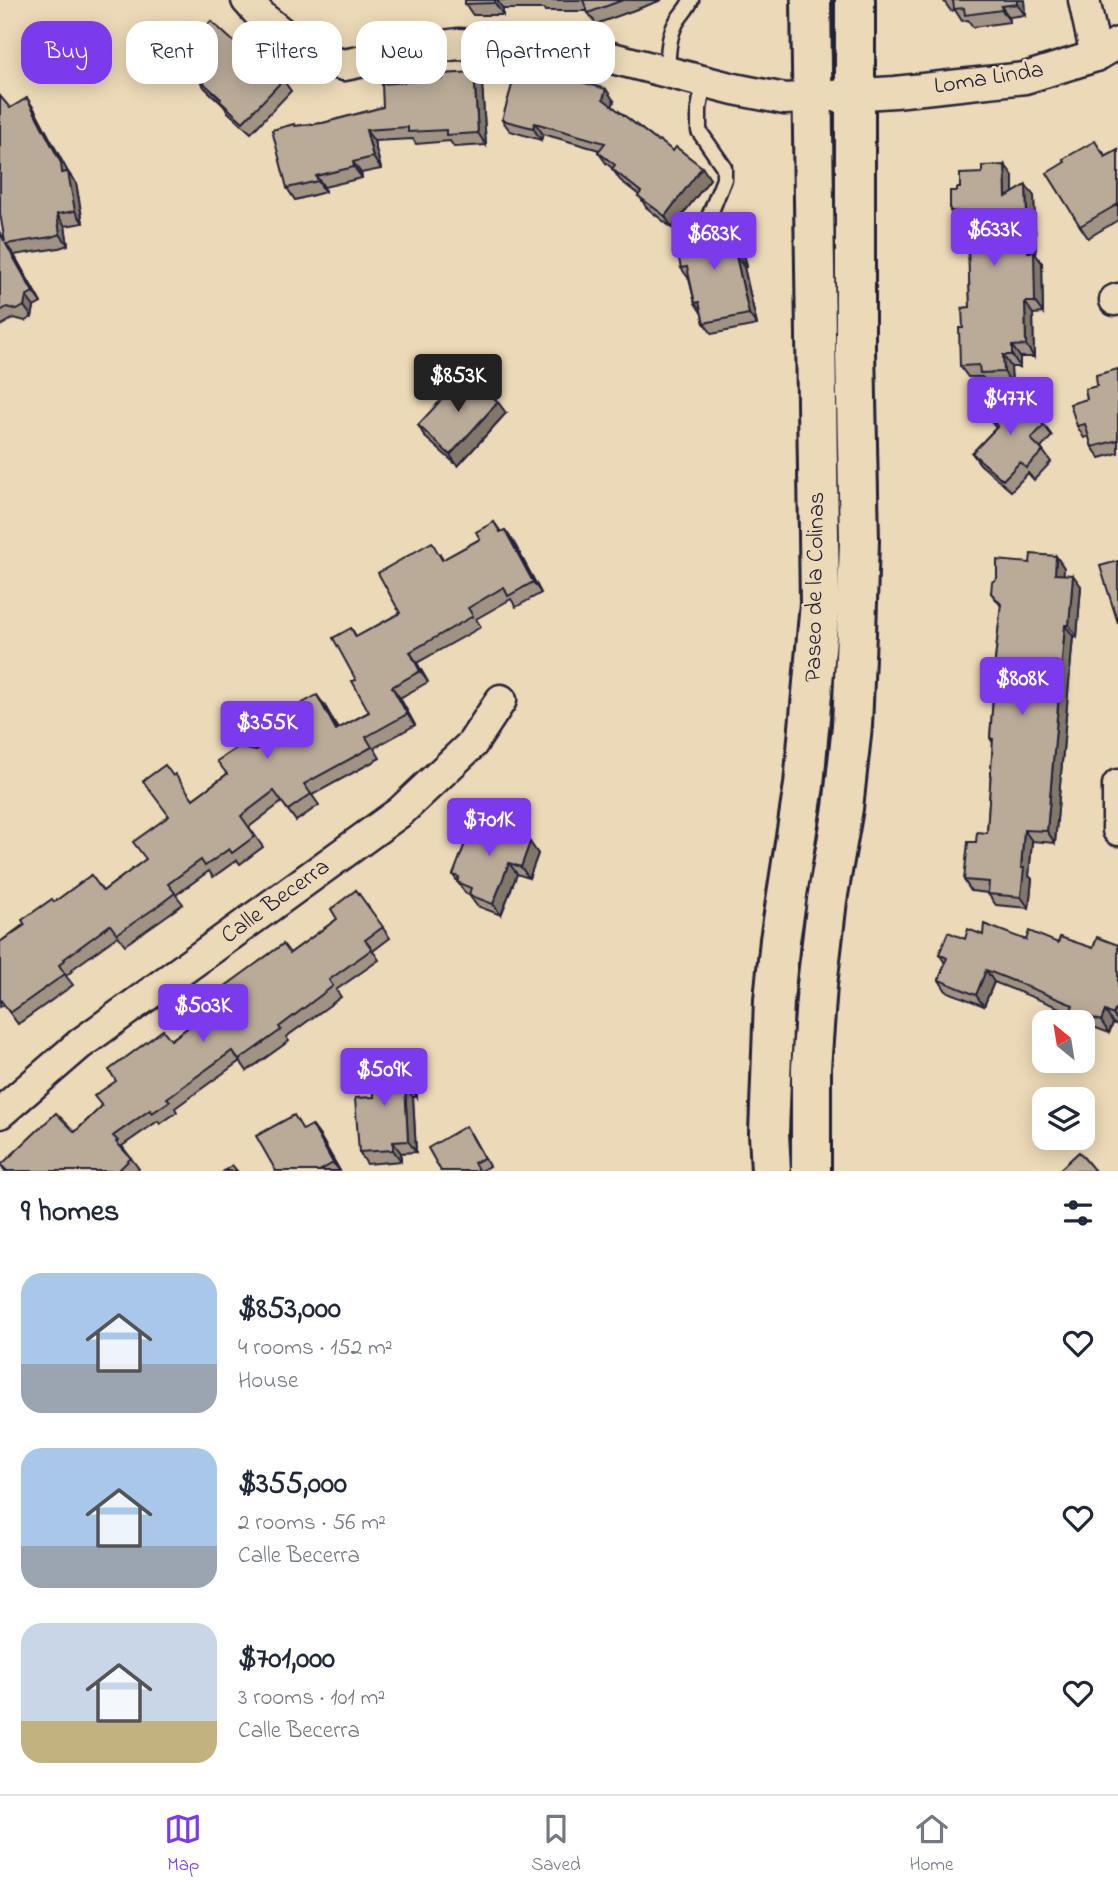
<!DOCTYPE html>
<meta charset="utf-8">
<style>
:root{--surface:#fff;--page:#f6f6f7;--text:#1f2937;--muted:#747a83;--line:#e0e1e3;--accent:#7c3aed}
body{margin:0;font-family:"Indie Flower",sans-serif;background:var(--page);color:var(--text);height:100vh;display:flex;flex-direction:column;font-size:26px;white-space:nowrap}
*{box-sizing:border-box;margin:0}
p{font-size:23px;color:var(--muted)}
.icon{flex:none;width:38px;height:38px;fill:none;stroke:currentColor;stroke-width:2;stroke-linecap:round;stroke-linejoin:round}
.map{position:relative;height:1171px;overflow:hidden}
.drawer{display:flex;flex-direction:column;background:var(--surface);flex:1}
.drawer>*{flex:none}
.banner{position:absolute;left:21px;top:21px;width:700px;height:63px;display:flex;gap:14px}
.needle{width:46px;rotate:330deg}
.controls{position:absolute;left:1032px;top:1010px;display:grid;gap:14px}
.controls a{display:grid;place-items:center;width:63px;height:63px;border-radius:14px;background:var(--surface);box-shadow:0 4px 18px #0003;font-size:35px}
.price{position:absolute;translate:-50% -60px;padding:0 16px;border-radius:7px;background:var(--accent);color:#fff;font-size:23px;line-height:46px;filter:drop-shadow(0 2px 4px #0008)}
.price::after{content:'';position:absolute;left:50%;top:42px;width:21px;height:16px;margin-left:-10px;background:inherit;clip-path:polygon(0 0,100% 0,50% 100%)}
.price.active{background:#222;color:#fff}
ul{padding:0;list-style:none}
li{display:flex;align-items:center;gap:21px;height:175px;padding:0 21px}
li span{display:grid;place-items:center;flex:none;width:196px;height:140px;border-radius:21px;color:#555}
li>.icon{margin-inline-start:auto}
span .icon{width:84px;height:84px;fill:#fffc;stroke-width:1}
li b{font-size:30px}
h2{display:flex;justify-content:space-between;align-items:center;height:84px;padding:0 21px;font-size:30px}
.chip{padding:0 24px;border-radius:21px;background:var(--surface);box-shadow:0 4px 18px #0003;font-size:24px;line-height:63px}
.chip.active{background:var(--accent);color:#fff}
.tabs{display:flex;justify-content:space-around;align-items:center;height:98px;border-top:2px solid var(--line);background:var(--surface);font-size:19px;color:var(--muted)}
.tabs a{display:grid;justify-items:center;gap:4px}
.tabs .active{color:var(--accent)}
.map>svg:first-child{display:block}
</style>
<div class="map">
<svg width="1118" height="1171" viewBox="0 0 1118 1171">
<rect width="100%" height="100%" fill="#ecd9b7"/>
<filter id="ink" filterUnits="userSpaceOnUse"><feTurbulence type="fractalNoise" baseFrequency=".0143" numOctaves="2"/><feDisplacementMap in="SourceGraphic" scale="14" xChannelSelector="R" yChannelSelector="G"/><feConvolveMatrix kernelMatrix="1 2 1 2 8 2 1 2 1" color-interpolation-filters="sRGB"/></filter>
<g filter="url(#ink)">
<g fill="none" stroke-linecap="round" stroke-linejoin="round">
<g stroke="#22223b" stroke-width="19">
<g id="service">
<path d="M667,72C668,56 668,39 675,25C679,16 687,10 691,0"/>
<path d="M704,81L699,109V131L724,167V179L706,224"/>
</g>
</g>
<g stroke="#22223b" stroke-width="35">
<g id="minor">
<path d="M247,0L263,18L310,56L344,65L427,48L458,44L531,47L608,57L734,89L785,99L895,92L1025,78L1096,56L1118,43"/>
<path d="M1084,0L1096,56"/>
<path d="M1115,300L1118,299"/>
<path d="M1118,785V830"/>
<path d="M0,1113L80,1044L400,812L472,744L501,700"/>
</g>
</g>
<g stroke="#22223b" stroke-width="44">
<g id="secondary">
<path d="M771,1171L769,1133L774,1000L780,940L804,785L820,603L811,0"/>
<path d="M811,1171V1068L817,985L827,900L843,808L852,726L856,633L859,541L855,349V0"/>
</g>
</g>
<use href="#service" stroke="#ecd9b7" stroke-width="14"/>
<use href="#minor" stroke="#ecd9b7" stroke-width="30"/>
<use href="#secondary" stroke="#ecd9b7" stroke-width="38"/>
</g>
<g fill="#a09383" stroke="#22223b" stroke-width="2">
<path d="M465,0H662L596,24L587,11H545L544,9H503V15H473L465,4Z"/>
<path d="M943,0H1024L1025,15L1009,17L1010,22L973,27L968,20L962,21L955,10L951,11Z"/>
<path d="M181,55L256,62L283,80L291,91L251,133L228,112L223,105L205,88L197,77L199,75L189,66Z"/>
<path d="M474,72L482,83L486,145L454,147L450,141L416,144L413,139L374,141L381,169L361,173L362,178L324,187L325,192L295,200L287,188L296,126L323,123L383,107L442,79Z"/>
<path d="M614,101L612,106L657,141L710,179L672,228L646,207L639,195L620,180L612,168L606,163L598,152L599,150L543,134L541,140L510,131L502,120Z"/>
<path d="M10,108L35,110L67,172L76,183L83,223L65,226L68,245L59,248L14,255L41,303L34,307L32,317L25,321L14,318L0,326V233L5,240Z"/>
<path d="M1118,150V220L1088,238L1080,226L1065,162L1103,152L1106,157Z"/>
<path d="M1005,165L1013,176V192L1034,196L1036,255L1042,263L1043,313L1033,314L1034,357H1020V367H1011L1012,384H987L982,377H968L960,366L963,328L970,307L968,225H965L963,222L958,223L950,211L957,191L982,173Z"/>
<path d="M732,225L740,236L747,267H744L757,325L712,334L704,323L702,314L695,303L689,279L681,268Z"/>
<path d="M1118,369V453L1100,458L1092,447L1089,436L1084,438L1077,426L1087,399L1097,386Z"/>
<path d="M506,413L458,466L425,437L418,425Z"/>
<path d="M984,413L1044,425L1052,436L1041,448L1051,462L1034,480L1028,473L1011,491L980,464L972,453L996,428Z"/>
<path d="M494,522L501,532L505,530L513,541L541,593L516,607L511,599L476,619L481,627L417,663L428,682L400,698L415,725L374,748L380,758L312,795L319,805L296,821L282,802L249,827L263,847L240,864L237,860L213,877L209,871L176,895L183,904L162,919L125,945L118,936L71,970L72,971L66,976L73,985L18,1024L4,1005L0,1007V942L54,902L103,891L146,859L168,816L173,776L193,799L227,774L255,751L325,706L338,729L369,712L356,680L351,628L357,637L400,613L440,554L443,560L480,539Z"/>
<path d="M1056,556L1064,568L1063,574L1081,586L1077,637L1073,636L1055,843L1032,841L1029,876L1032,879L1029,908L996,905L988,894V893L971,891L964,880L976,842L987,833L993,743L990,738L995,673L994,670L1001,606L991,593L1030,563Z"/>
<path d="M488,826L521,832L538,854L529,878L517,874L501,915L477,906L469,895L465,893L453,875Z"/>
<path d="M356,890L390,938L373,951L379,960L336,990L341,997L286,1037L289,1041L247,1071L240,1061L175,1108L177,1112L160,1124L158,1121L122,1146L139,1169L137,1171H5L1,1165L75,1132L171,1040L337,919Z"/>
<path d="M983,935L1058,943L1093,948L1118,945V1025L1113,1023L1109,1033L1083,1023V1022L1079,1021L1073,1013L994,982L984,1006L946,991L939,980L945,963L939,954L965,939Z"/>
<path d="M408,1060L416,1071L417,1097H413L416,1152L401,1153V1161L367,1164L359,1152L374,1097Z"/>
<path d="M304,1130L320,1136L340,1171H276Z"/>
<path d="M471,1134L489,1166L480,1171H441Z"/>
</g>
<g fill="#82786a" stroke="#22223b" stroke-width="2">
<path d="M495,0H497L503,9V15L495,3Z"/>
<path d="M1017,0H1024L1025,15L1017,4Z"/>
<path d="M1001,6L1009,17L1010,22L1002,10Z"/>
<path d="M474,72L482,83L486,145L478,133Z"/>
<path d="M606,89L614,101L611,111L603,99Z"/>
<path d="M27,98L35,110L69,174L68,172L76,183L83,223L75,211L62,173Z"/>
<path d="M535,123L543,134L541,140L533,128Z"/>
<path d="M366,130L374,141L381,169L373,157Z"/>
<path d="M353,162L361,173L362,178L354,167Z"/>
<path d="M1005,165L1013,176V208L1006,197Z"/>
<path d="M702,167L710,179L672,228L665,216Z"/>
<path d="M316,176L324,187L325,192L318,181Z"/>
<path d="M1026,185L1034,196L1036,255L1042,263L1043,313L1035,302L1028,252Z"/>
<path d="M57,214L65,226L68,245L60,234Z"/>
<path d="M732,225L740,236L747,267L739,255Z"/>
<path d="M6,244L14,255L41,303L33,292Z"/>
<path d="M736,256L744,267L757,325L749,314Z"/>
<path d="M26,296L34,307L32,317L24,306Z"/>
<path d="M1025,302L1033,314L1034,357L1026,345Z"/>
<path d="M1012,346L1020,357V367L1012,355Z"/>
<path d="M1003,355L1011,367L1012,384L1004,372Z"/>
<path d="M498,402L506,413L458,466L450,455Z"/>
<path d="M505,530L513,541L541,593L533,582Z"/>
<path d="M1056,556L1064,568L1063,585L1055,574Z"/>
<path d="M1073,575L1081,586L1077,637L1069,625Z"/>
<path d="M1065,625L1073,636L1055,843L1047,831Z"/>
<path d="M410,652L417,663L428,682L420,671Z"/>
<path d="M392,687L400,698L415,725L407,714Z"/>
<path d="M317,695L325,706L344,741L336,730Z"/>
<path d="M1024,830L1032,841L1029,876L1032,879L1029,908L1021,897V868Z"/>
<path d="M521,832L528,843L518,837Z"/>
<path d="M530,842L538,854L529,878L521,867Z"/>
<path d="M509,863L517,874L501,915L493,904Z"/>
<path d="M986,970L994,982L984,1006L976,995Z"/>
<path d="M1116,1008L1118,1012V1022L1113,1015Z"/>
<path d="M1105,1011L1113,1023L1109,1033L1101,1021Z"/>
<path d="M408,1060L416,1071L417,1097L409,1085Z"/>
<path d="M405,1086L413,1097L416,1152L408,1141Z"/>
<path d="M312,1125L320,1136L340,1171L333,1163Z"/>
<path d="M393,1142L401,1153V1161L393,1150Z"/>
</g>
<g fill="#baab98" stroke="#22223b" stroke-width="2">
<path d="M465,0H495V3L465,4Z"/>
<path d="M583,0H623L588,13Z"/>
<path d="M953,0H1017V4L1001,6L1002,10L965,15L964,8L954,9Z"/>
<path d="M211,21L256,62L259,58L283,80L243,122L220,101L221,99L197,77L200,73L181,55Z"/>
<path d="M518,64L606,89L603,99L657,141L659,140L673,151L676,147L702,167L665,216L638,196L641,192L612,169L615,165L598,152L605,143L535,123L533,128L502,120Z"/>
<path d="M474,72L478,133L446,135V130L408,132V127L366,130L373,157L353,162L354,167L316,176L318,181L287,188L272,130L294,124L295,126L323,123L383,107L382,84L442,79V74Z"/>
<path d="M0,96L10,108L27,98L61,163L62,173L68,172L75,211L57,214L60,234L51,237L6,244L33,292L26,296L24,306L17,310L7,307L0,311V233L5,242L0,214Z"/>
<path d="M1095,141L1105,157L1118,150V204L1080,226L1047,173L1065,162L1063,159Z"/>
<path d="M1005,165L1006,197L1026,185L1028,252H1034L1035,302H1025L1026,345L1012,346V355H1003L1004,372L980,373L979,365L960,366L959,328H963L962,308L970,307L967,214H957V211H950V191H957V188H960V174L982,173V166Z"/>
<path d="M732,225L739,255L736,256L749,314L704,323L699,302L695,303L687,267L681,268L674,237Z"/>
<path d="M1118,369V440L1092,447L1085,424L1077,426L1070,404L1087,399L1085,389L1097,386L1096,375Z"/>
<path d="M466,373L498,402L450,455L418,425Z"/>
<path d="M1007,390L1044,425L1031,439L1043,451L1026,468L1020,462L1003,480L972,453L998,426L984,413Z"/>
<path d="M494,522L500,532L505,530L533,582L508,596L504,587L468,608L473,616L410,652L420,671L392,687L407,714L366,737L372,747L304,784L311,794L288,810L274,791L241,816L255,836L232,853L229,849L205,866L201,860L168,884L175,893L155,908L117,934L110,925L64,959L65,960L59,965L65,974L10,1013L0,999V942L25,925L22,920L52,899L54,902L91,875L103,891L146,859L133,842L169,816L143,781L165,765L173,776L175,774L193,799L227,774L217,761L238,747L255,751L288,727L281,715L317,695L336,730L369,712L352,681L356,680L333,638L351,628L356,637L400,613L378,573L432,542L442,560L480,539L476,532Z"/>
<path d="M1031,554L1056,556L1055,574L1073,575L1069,625H1065L1047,831L1024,830L1021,868H1024L1021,897L988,894L989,882L964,880L968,842H976L977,832L987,833L993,739L990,738L995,670H994L1001,604L991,593L992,582L997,578V560L1030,563Z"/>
<path d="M1118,561V623L1100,566Z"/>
<path d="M474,820L488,826L490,820L521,832L518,837L530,842L521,867L509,863L493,904L469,895L471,888L457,882L459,877L453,875Z"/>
<path d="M356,890L383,927L365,940L372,949L329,980L333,986L279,1027L281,1030L239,1060L232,1051L167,1098L170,1101L152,1113L150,1110L113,1136L118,1141L116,1142L131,1158L118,1171H7L1,1165L56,1113L75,1132L102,1106L94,1096L116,1081L109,1070L163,1030L171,1040L206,1014L203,1010L224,995L220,990L283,944L290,953L337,919L331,909Z"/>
<path d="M984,924L1026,940L1029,931L1058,943L1060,937L1093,948L1097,937L1118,945V1009L1116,1008L1113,1015L1105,1011L1101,1021L1071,1010L1073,1005L986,970L976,995L939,980L947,958L939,954L948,932L965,939L968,929L983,935Z"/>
<path d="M408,1060L409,1085L405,1086L408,1141L393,1142V1150L359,1152L355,1098L374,1097L372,1062Z"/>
<path d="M294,1115L303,1130L312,1125L333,1163L319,1171H276L256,1136Z"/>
<path d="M466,1126L484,1158L474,1163L479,1171H441L428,1148Z"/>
<path d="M1079,1152L1095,1171H1058Z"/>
<path d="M232,1165L237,1171H224Z"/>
</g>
</g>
<g text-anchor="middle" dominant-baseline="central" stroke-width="5" stroke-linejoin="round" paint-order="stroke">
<g font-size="24" fill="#22223b" stroke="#ecd9b7">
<text transform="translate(989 79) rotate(-9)">Loma Linda</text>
<text transform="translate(816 587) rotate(-89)">Paseo de la Colinas</text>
<text transform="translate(276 902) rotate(-36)">Calle Becerra</text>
</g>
</g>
</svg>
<div class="controls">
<a><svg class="needle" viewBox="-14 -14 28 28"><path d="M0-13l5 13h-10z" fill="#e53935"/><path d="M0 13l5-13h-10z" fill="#747a83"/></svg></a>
<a><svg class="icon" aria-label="layers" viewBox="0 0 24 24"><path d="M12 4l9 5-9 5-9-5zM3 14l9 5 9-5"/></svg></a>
</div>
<b class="price" style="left:994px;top:268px">$633K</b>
<b class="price" style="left:714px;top:272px">$683K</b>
<b class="price active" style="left:458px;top:414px">$853K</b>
<b class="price" style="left:1010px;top:437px">$477K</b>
<b class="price" style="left:1022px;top:717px">$808K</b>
<b class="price" style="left:267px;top:761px">$355K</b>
<b class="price" style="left:489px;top:858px">$701K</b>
<b class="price" style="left:203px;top:1044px">$503K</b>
<b class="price" style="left:384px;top:1108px">$509K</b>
<div class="banner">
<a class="chip active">Buy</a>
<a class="chip">Rent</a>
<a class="chip">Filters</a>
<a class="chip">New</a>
<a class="chip">Apartment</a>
</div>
</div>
<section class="drawer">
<h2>9 homes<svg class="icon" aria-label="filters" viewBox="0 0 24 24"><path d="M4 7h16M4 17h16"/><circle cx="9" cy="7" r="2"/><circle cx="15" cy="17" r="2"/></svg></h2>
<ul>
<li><span style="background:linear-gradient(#a9c7e8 65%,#9aa5b1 0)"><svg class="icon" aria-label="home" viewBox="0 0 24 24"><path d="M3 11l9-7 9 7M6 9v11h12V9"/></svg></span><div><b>$853,000</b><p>4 rooms · 152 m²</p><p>House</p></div><svg class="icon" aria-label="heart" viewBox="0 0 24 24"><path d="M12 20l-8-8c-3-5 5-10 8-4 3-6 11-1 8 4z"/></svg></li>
<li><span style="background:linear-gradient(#a9c7e8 70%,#9aa5b1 0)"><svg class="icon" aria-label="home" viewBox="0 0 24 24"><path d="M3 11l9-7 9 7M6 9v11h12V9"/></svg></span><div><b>$355,000</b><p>2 rooms · 56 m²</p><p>Calle Becerra</p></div><svg class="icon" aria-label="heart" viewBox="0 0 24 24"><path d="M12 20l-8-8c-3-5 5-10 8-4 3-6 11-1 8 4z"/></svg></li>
<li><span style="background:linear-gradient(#c9d6e8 70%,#c2b280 0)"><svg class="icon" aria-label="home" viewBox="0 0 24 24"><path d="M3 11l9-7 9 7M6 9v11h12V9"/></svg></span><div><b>$701,000</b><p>3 rooms · 101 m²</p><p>Calle Becerra</p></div><svg class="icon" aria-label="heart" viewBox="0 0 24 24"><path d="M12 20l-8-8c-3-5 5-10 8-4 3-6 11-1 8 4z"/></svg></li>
</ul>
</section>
<nav class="tabs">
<a class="active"><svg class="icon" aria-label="map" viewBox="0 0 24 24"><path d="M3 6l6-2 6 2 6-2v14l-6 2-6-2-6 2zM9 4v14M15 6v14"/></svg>Map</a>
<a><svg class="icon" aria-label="saved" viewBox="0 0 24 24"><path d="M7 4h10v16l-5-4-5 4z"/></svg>Saved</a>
<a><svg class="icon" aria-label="home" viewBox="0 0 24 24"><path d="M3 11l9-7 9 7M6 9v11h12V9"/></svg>Home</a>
</nav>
